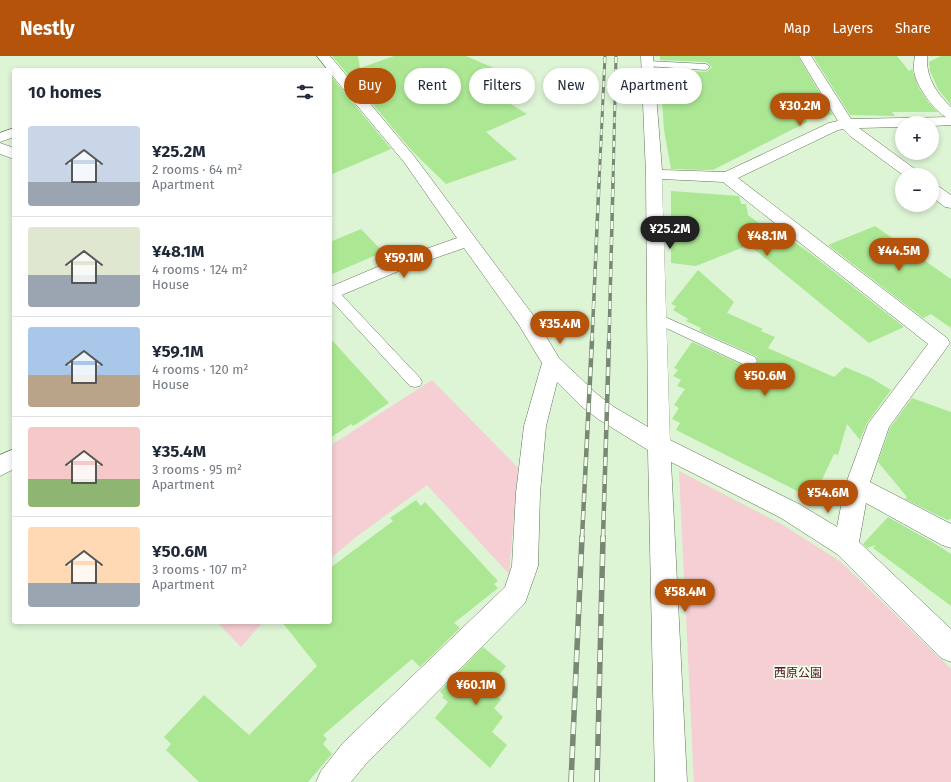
<!DOCTYPE html>
<meta charset="utf-8">
<style>
:root{--surface:#fff;--page:#f6f6f7;--text:#1f2937;--muted:#747a83;--line:#e0e1e3;--accent:#b45309}
body{margin:0;font-family:"Fira Sans","Noto Sans JP",sans-serif;background:var(--page);color:var(--text);height:100vh;display:flex;flex-direction:column;font-size:15px;white-space:nowrap}
*{box-sizing:border-box;margin:0}
p{font-size:13px;color:var(--muted)}
.icon{flex:none;width:22px;height:22px;fill:none;stroke:currentColor;stroke-width:2;stroke-linecap:round;stroke-linejoin:round}
.map{position:relative;flex:1;overflow:hidden}
.side{position:absolute;left:12px;top:12px;width:320px;height:556px;display:flex;flex-direction:column;background:var(--surface);border-radius:4px;box-shadow:0 2px 6px #0003}
.side>*{flex:none}
.top-card{position:absolute;left:344px;top:12px;width:380px;height:36px;display:flex;gap:8px}
.controls{position:absolute;left:895px;top:60px;display:grid;gap:8px}
.controls a{display:grid;place-items:center;width:44px;height:44px;border-radius:50%;background:var(--surface);box-shadow:0 2px 6px #0003;font-size:20px}
.price{position:absolute;translate:-50% -34px;padding:0 9px;border-radius:14px;background:var(--accent);color:#fff;font-size:13px;line-height:26px;filter:drop-shadow(0 1px 2px #0008)}
.price::after{content:'';position:absolute;left:50%;top:24px;width:12px;height:9px;margin-left:-6px;background:inherit;clip-path:polygon(0 0,100% 0,50% 100%)}
.price.current{background:#222;color:#fff}
ul{padding:0;list-style:none}
li{display:flex;align-items:center;gap:12px;height:100px;padding:0 16px}
li+li{border-top:1px solid var(--line)}
li span{display:grid;place-items:center;flex:none;width:112px;height:80px;border-radius:4px;color:#555}
li>.icon{margin-inline-start:auto}
span .icon{width:48px;height:48px;fill:#fffc;stroke-width:1}
li b{font-size:17px}
h2{display:flex;justify-content:space-between;align-items:center;height:48px;padding:0 16px;font-size:17px}
.tag{padding:0 14px;border-radius:18px;background:var(--surface);box-shadow:0 2px 6px #0003;font-size:14px;line-height:36px}
.tag.current{background:var(--accent);color:#fff}
header{display:flex;align-items:center;gap:24px;box-sizing:border-box;height:56px;padding:0 20px;background:var(--accent);color:#fff}
header strong{font-size:19px}
nav{display:flex;gap:22px;margin-inline-start:auto;font-size:14px}
.map>svg:first-child{display:block}
</style>
<header>
<strong>Nestly</strong>
<nav><a>Map</a><a>Layers</a><a>Share</a></nav>
</header>
<div class="map">
<svg width="951" height="726" viewBox="0 0 951 726">
<rect width="100%" height="100%" fill="#ddf4d5"/>
<g fill="#f5cfd3">
<path d="M432,324L518,412L509,518L427,429L356,481L330,503V390Z"/>
<path d="M679,415L783,469L841,506L951,613V726H694Z"/>
<path d="M217,566H263L241,591Z"/>
</g>
<g fill="#ace894">
<path d="M332,0H358L360,12L394,0H466L503,16L479,29L527,58L486,76L517,103L446,128L413,96Z"/>
<path d="M660,0H798L833,59H816L818,61H806L807,66L713,114L671,113L664,74L660,13L706,16L712,11L706,6L660,4Z"/>
<path d="M813,0H897L909,15L912,13L919,32L928,46L938,56H892L895,60L850,59Z"/>
<path d="M941,0H951V49L938,33L930,15L929,6Z"/>
<path d="M330,19L391,93L330,119Z"/>
<path d="M671,135L739,140L741,148H746L748,159L781,183L787,181L810,197L904,271L869,287L749,189L696,210L671,207Z"/>
<path d="M875,170L951,223V272L931,258L923,262L828,189Z"/>
<path d="M361,173L383,196L330,219V186Z"/>
<path d="M698,214L734,246L727,257L763,273L761,275L775,281L768,292L834,321L845,311L871,322L891,334L867,367L860,384L847,368L838,399L834,398L813,443L676,374L680,367L672,363L679,352L674,349L685,333L677,330L681,324L673,320L678,314L674,312L692,286L745,310H755L758,306L756,300L700,275L701,272L686,265L688,263L673,254L676,250L671,248Z"/>
<path d="M330,282L389,347L353,370L351,368L330,382Z"/>
<path d="M912,342L951,356V463L947,464L905,443L907,441L878,406L890,372Z"/>
<path d="M416,444L421,450L425,446L498,525L494,528L498,532L454,567L460,572L420,611L412,603L323,679L327,683L323,688L332,698L308,726H199L166,694L171,688L164,681L204,639L249,679L317,610L282,566H330V512L393,465L390,462Z"/>
<path d="M888,461L934,487L951,498V550L873,492L876,489L867,492L863,488Z"/>
<path d="M483,591L506,610L499,619L506,624L502,629L504,630L497,640L501,644L494,652L503,661L492,676L507,689L490,712L435,662L448,646L442,641L444,640L440,635Z"/>
</g>
<g fill="none" stroke-linecap="round" stroke-linejoin="round">
<g stroke="#607459" stroke-width="1">
<g id="lane">
<path d="M648,5L706,8L710,11L706,14L645,10L644,8L645,6Z"/>
<path d="M330,233L337,234L420,322L422,326L420,330L415,331L410,330L330,243Z"/>
<path d="M656,257L755,301L757,305L755,309L750,310L745,309L651,265L649,262L651,259Z"/>
</g>
</g>
<g stroke="#607459" stroke-width="1">
<g id="street">
<path d="M317,0H330L414,100L533,259L559,302L597,338L614,351L648,371L646,118L641,0H653L662,114L725,116L829,67L838,65L799,0H811L851,63L951,61V69L932,70V67H902V71L859,72L919,116L921,119H903L850,80L843,73L838,74L738,122L947,282L950,287L889,371L870,426L951,468V492L942,489L866,447L859,486L951,573V606L941,602L837,498L781,462L671,406L687,726H655L648,394L598,363L581,350L557,326L546,370L540,437L538,510L525,547L365,709L351,726H316L321,715L343,687L505,531L512,510L516,437L524,370L542,307L519,269L464,192L401,214L330,244V231L389,206L457,182L404,106L330,17V14H328ZM662,123L723,126L928,288L868,368L845,430L837,471L799,448L670,384Z"/>
<path d="M14,72V81L0,86V77Z"/>
<path d="M0,87L14,92V103L0,98Z"/>
<path d="M932,128L938,130L951,139V152L945,151L932,141Z"/>
<path d="M14,393V413L0,420V399Z"/>
</g>
</g>
<g stroke="#607459" stroke-width="1">
<path id="secondary" d="M915,0H927C926,22 936,36 951,51V63C937,60 918,32 915,19C913,12 914,6 915,0Z"/>
</g>
<use href="#lane" fill="#fff" fill-rule="evenodd"/>
<use href="#street" fill="#fff" fill-rule="evenodd"/>
<use href="#secondary" fill="#fff" fill-rule="evenodd"/>
<g stroke="#788873" stroke-width="3">
<g id="rail-far3">
<path d="M599,127L605,0"/>
<path d="M613,127L616,0"/>
</g>
</g>
<g stroke="#788873" stroke-width="3.5">
<g id="rail-far2">
<path d="M592,285L599,126"/>
<path d="M609,285L613,126"/>
</g>
</g>
<g stroke="#788873" stroke-width="4.5">
<g id="rail-far1">
<path d="M582,482L592,284"/>
<path d="M603,482L609,284"/>
</g>
</g>
<g stroke="#788873" stroke-width="5.5">
<g id="rail">
<path d="M571,726L582,481"/>
<path d="M597,726L603,481"/>
</g>
</g>
<use href="#rail-far3" stroke="#f0feeb" stroke-width="2" stroke-dasharray="6" stroke-linecap="butt"/>
<use href="#rail-far2" stroke="#f0feeb" stroke-width="2.5" stroke-dasharray="8" stroke-linecap="butt"/>
<use href="#rail-far1" stroke="#f0feeb" stroke-width="3" stroke-dasharray="9" stroke-linecap="butt"/>
<use href="#rail" stroke="#f0feeb" stroke-width="4" stroke-dasharray="12" stroke-linecap="butt"/>
</g>
<g text-anchor="middle" dominant-baseline="central" stroke-width="3.5" stroke-linejoin="round" paint-order="stroke">
<g font-size="12" fill="#531322" stroke="#f0feeb">
<text x="798" y="617">西原公園</text>
</g>
</g>
</svg>
<div class="controls">
<a>+</a>
<a>−</a>
</div>
<b class="price" style="left:800px;top:71px">¥30.2M</b>
<b class="price current" style="left:670px;top:194px">¥25.2M</b>
<b class="price" style="left:767px;top:201px">¥48.1M</b>
<b class="price" style="left:899px;top:216px">¥44.5M</b>
<b class="price" style="left:404px;top:223px">¥59.1M</b>
<b class="price" style="left:560px;top:289px">¥35.4M</b>
<b class="price" style="left:765px;top:341px">¥50.6M</b>
<b class="price" style="left:828px;top:458px">¥54.6M</b>
<b class="price" style="left:685px;top:557px">¥58.4M</b>
<b class="price" style="left:476px;top:650px">¥60.1M</b>
<div class="top-card">
<a class="tag current">Buy</a>
<a class="tag">Rent</a>
<a class="tag">Filters</a>
<a class="tag">New</a>
<a class="tag">Apartment</a>
</div>
<section class="side">
<h2>10 homes<svg class="icon" aria-label="filters" viewBox="0 0 24 24"><path d="M4 7h16M4 17h16"/><circle cx="9" cy="7" r="2"/><circle cx="15" cy="17" r="2"/></svg></h2>
<ul>
<li><span style="background:linear-gradient(#c9d6e8 70%,#9aa5b1 0)"><svg class="icon" aria-label="home" viewBox="0 0 24 24"><path d="M3 11l9-7 9 7M6 9v11h12V9"/></svg></span><div><b>¥25.2M</b><p>2 rooms · 64 m²</p><p>Apartment</p></div></li>
<li><span style="background:linear-gradient(#dfe7d0 60%,#9aa5b1 0)"><svg class="icon" aria-label="home" viewBox="0 0 24 24"><path d="M3 11l9-7 9 7M6 9v11h12V9"/></svg></span><div><b>¥48.1M</b><p>4 rooms · 124 m²</p><p>House</p></div></li>
<li><span style="background:linear-gradient(#a9c7e8 60%,#b9a48a 0)"><svg class="icon" aria-label="home" viewBox="0 0 24 24"><path d="M3 11l9-7 9 7M6 9v11h12V9"/></svg></span><div><b>¥59.1M</b><p>4 rooms · 120 m²</p><p>House</p></div></li>
<li><span style="background:linear-gradient(#f6c9c9 65%,#8fb573 0)"><svg class="icon" aria-label="home" viewBox="0 0 24 24"><path d="M3 11l9-7 9 7M6 9v11h12V9"/></svg></span><div><b>¥35.4M</b><p>3 rooms · 95 m²</p><p>Apartment</p></div></li>
<li><span style="background:linear-gradient(#ffd9b3 70%,#9aa5b1 0)"><svg class="icon" aria-label="home" viewBox="0 0 24 24"><path d="M3 11l9-7 9 7M6 9v11h12V9"/></svg></span><div><b>¥50.6M</b><p>3 rooms · 107 m²</p><p>Apartment</p></div></li>
</ul>
</section>
</div>
